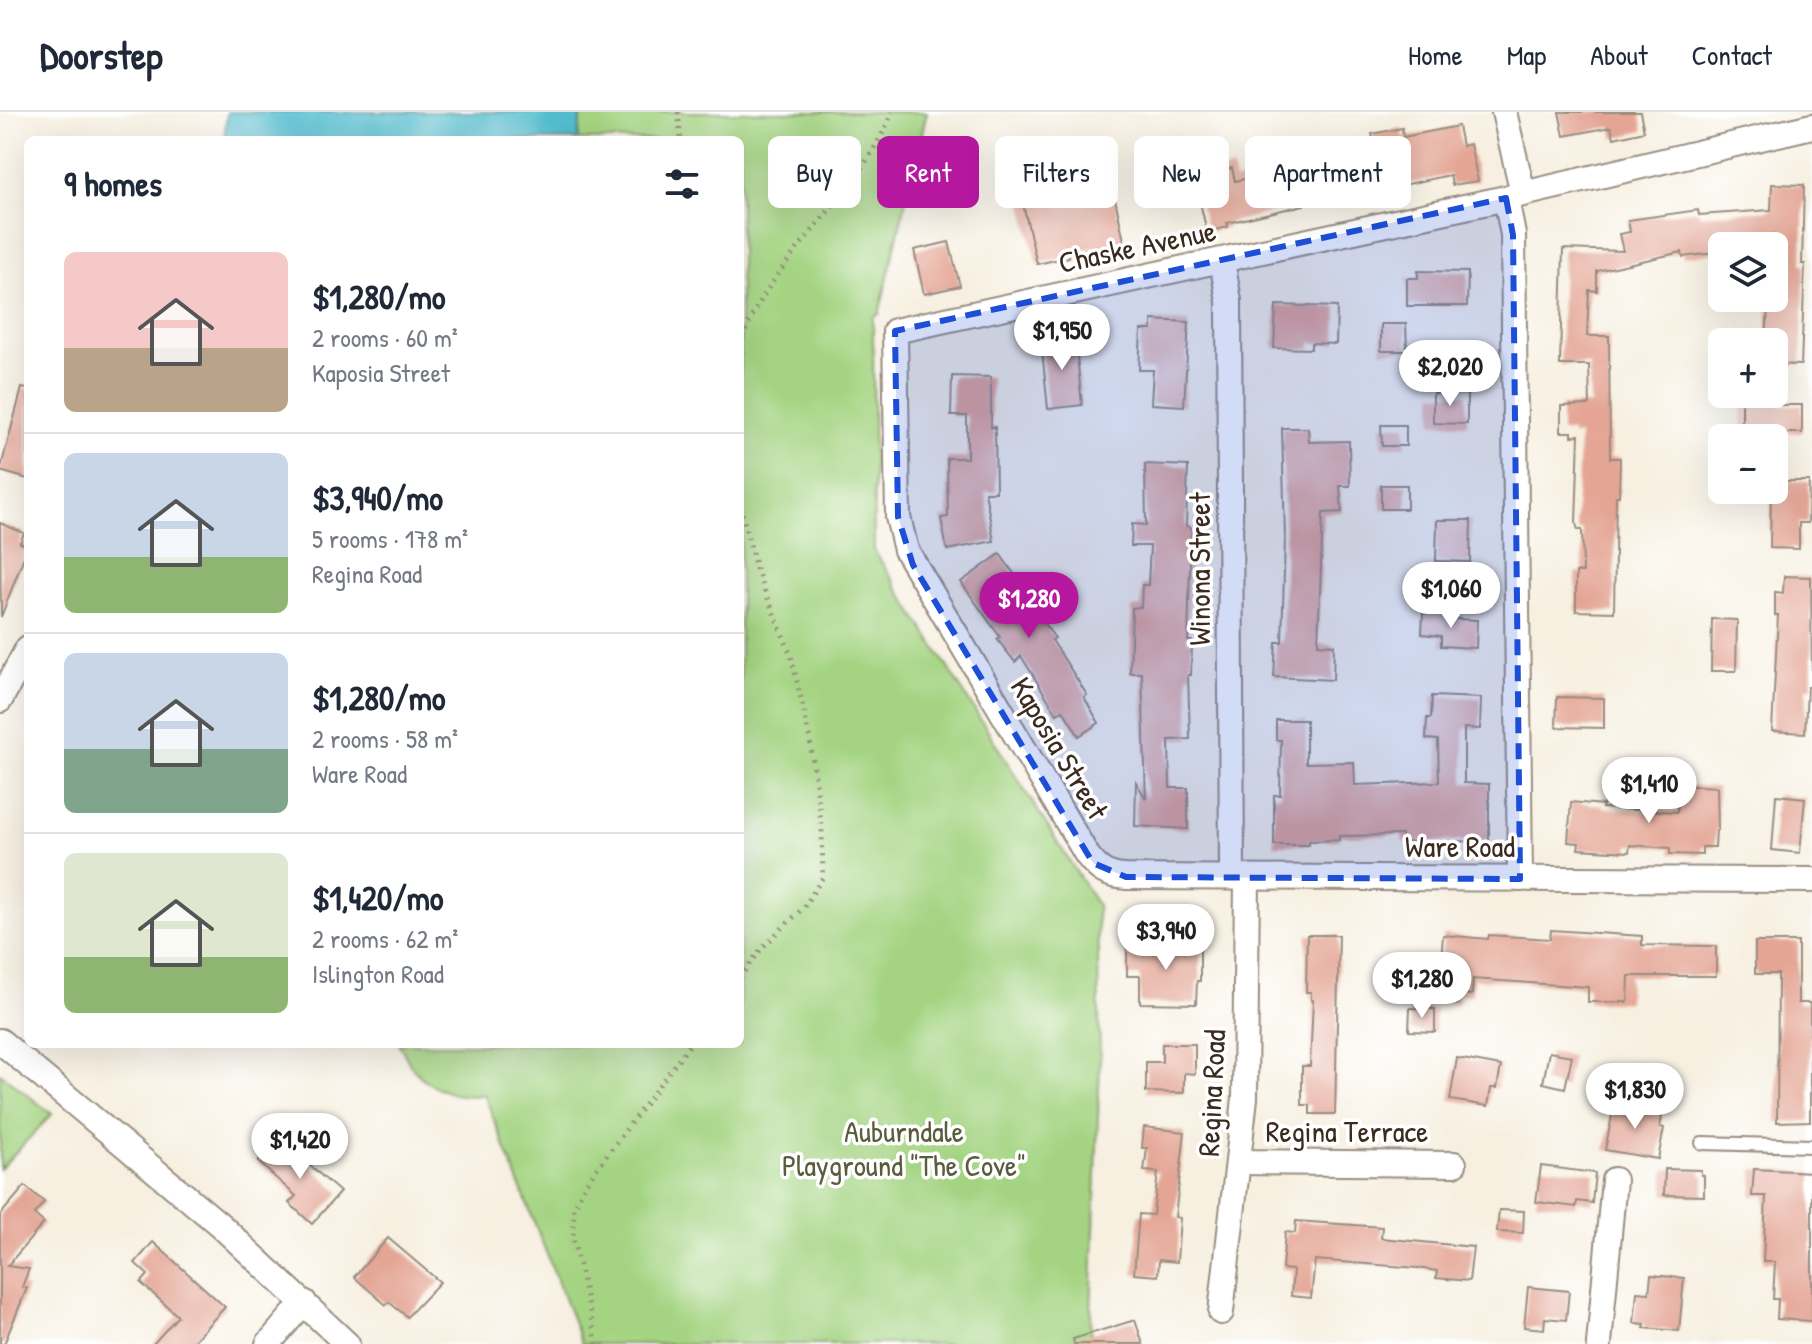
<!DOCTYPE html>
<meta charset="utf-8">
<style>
:root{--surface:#fff;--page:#f6f6f7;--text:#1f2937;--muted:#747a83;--line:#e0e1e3;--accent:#b5179e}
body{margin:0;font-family:"Patrick Hand",sans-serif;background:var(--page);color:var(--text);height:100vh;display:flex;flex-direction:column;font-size:30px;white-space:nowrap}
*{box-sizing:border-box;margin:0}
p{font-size:26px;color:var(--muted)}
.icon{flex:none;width:44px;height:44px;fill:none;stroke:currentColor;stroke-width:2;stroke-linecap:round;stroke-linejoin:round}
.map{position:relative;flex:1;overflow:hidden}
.side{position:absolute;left:24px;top:24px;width:720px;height:912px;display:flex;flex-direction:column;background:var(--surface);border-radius:12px;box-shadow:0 8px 32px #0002}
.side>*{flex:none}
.banner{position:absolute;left:768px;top:24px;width:760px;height:72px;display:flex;gap:16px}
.controls{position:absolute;left:1708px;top:120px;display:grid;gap:16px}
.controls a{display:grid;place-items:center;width:80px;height:80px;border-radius:12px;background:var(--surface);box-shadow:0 8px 32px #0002;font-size:40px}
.price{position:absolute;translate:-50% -68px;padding:0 18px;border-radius:28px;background:#fff;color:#222;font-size:26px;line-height:52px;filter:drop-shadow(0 2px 4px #0008)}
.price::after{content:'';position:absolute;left:50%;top:48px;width:24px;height:18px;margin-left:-12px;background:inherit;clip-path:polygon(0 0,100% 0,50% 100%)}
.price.active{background:var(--accent);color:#fff}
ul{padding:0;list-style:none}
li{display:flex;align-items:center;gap:24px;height:200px;padding:0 40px}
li+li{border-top:2px solid var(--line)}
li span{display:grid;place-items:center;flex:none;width:224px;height:160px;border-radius:12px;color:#555}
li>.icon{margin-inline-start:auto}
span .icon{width:96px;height:96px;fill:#fffc;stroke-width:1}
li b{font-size:34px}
h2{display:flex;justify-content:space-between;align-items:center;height:96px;padding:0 40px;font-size:34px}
.pill{padding:0 28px;border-radius:12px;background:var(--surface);box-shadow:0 8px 32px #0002;font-size:28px;line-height:72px}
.pill.active{background:var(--accent);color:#fff}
header{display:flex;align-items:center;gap:48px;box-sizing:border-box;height:112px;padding:0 40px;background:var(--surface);border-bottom:2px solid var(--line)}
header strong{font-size:38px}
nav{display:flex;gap:44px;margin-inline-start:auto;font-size:28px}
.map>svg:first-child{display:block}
</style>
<header>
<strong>Doorstep</strong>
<nav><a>Home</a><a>Map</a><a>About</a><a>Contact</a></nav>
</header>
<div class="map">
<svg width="1812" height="1232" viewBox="0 0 1812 1232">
<rect width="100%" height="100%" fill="#fff"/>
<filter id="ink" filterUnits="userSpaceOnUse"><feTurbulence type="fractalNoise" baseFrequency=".0125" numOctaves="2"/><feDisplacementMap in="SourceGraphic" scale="16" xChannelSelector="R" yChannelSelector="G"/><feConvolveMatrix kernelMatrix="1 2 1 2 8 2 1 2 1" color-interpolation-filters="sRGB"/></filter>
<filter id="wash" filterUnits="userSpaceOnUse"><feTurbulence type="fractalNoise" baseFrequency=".006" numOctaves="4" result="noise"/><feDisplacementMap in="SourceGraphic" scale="32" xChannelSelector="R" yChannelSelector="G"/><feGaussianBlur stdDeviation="1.8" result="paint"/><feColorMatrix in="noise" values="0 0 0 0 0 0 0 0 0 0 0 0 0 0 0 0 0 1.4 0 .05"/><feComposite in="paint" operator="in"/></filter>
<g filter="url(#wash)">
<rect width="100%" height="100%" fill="#f7f0e1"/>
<g fill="#a4d482" stroke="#707f50" stroke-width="2">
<path d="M581,0H927L879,202L873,205L874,438L1097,793L1100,948L1090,1232H582L484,982C461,988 433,978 417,961C409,954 405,941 399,932H740V28H578Z"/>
<path d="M0,961L52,1002L0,1057Z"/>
</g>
<path fill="#53bdcf" stroke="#477476" stroke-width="2" d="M227,0H581L578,28H224Z"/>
<g id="blocks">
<g fill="#e4a594">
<path d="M1559,0H1640L1644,19L1614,26L1611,15L1564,24Z"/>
<path d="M1458,14L1462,34L1470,32L1478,69L1452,73L1450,63L1384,77L1372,22L1402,16L1403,25Z"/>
<path d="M1232,56L1235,69L1289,57L1290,63L1297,62L1304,93L1227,111L1228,115L1207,120L1194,65Z"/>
<path d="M1111,68L1124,129L1068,141L1069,145L1037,152L1020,79L1043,74L1045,81L1053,80Z"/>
<path d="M1772,72L1804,73L1802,152H1805L1801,253L1774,252V230H1766L1768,192H1774V123L1721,124L1722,140L1683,145L1682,140L1597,159V179L1589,178L1587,224H1609L1610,346H1620L1619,384H1616L1614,500L1576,499V460H1583L1582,418H1578L1576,411L1579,323L1572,324V320H1561V294L1590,293L1589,253H1560L1563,137L1623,139L1619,122L1630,120L1628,108L1698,98L1699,103L1771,98Z"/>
<path d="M949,130L960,174L924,182L914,138Z"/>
<path d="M1418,159L1468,160L1467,194H1407V166H1418Z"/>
<path d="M1276,193L1337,195L1336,232L1311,231V237L1274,236Z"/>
<path d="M1152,208L1189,210L1184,294L1151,292L1153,258H1139L1141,218H1152Z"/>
<path d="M1381,212H1406L1407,239H1381Z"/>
<path d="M1075,224L1082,293L1048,297L1041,228Z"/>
<path d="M952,264L991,265V315H995L996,380H985L994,429L947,438L941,406L948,405L947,346H967V304H951Z"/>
<path d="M22,276L28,277V367L0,359Z"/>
<path d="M1433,281L1467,282V312L1433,311Z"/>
<path d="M1742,287L1781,288V293H1802V321H1742Z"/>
<path d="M1381,313H1406V334H1382Z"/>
<path d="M1282,316H1308L1309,330L1349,329L1350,374H1340L1342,400L1323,401L1318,532L1334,533L1333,568L1274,565L1276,530H1282L1285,426Z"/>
<path d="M1145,352L1188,354L1186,414L1191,415L1188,529H1192L1191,563H1188L1190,627L1169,628L1170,676H1188V717L1135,714L1136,670L1146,687L1142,561H1130L1132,496L1141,495L1142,473H1148L1150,434H1131L1132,412L1146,413Z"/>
<path d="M1774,369H1809L1808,411H1799V437L1770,436L1771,378H1774Z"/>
<rect x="1381" y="373" width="26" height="24"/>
<path d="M1437,408H1471L1470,450L1436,449Z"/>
<path d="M0,411L24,421L20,431L28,434L1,505Z"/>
<path d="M1000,442L1028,481L1023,484L1055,526L1052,528L1087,583L1084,585L1099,611L1079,624L1063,598L1057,602L1021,544L1015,550L997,527L1000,525L961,470Z"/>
<path d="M1784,464L1811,465L1812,575H1807L1805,621L1772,619L1778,503H1775V480L1783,481Z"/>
<path d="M1423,501L1454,502V507L1477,508L1476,536L1441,534V524L1422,522Z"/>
<path d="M1712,507L1737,508L1736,559H1711Z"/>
<path d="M1432,584L1481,586L1480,617L1464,616V671L1489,672V729L1403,730L1402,723L1339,724V728L1309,729V733H1274V683H1280L1281,628H1276V608H1306V651L1354,650L1355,673L1439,670L1438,628L1426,627L1427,606H1431Z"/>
<path d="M1557,585L1604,586V616L1556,615Z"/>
<path d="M1679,673L1717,675L1718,718H1716L1715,735H1702V743L1670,742V736L1630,733L1629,740L1578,737L1579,731L1568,730L1571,690L1603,693L1602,696L1677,700Z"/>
<path d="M1776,683L1805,686L1800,741L1772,738Z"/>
<path d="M1551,818L1642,824V833L1716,834V864H1629L1628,890H1588V875L1473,867L1472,883L1459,882L1458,892L1438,890L1443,823L1488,827L1489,823L1550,827Z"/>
<path d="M1307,823H1339L1335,1002H1310V993H1302V954H1310L1313,888H1311V880H1306Z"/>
<path d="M1755,830H1798V891H1810V1009L1777,1010L1778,862H1755Z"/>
<path d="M1200,832V869H1197L1196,892L1140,891V864H1127V833Z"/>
<path d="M1410,896L1435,897V920L1409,919Z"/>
<path d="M1162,932H1195V962L1184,961V981L1146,980V950H1162Z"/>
<path d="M1549,940L1572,944L1565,976L1543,971Z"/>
<path d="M1457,946L1501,954L1497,976H1491L1488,994L1450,988Z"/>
<path d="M1615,989L1652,996L1650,1002L1662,1004L1660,1015L1664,1016L1658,1047L1605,1038Z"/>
<path d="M1144,1015L1185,1020L1175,1105L1180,1106L1177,1150L1159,1148L1158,1164L1134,1162L1139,1102L1153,1103L1158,1060L1144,1059L1147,1036H1142Z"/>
<path d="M279,1026L340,1080L312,1112L289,1091L296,1084L258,1050Z"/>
<path d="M1541,1054L1595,1061L1592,1091L1577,1089L1576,1095L1536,1090Z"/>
<path d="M1665,1057L1701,1058V1063H1704V1084L1664,1083Z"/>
<path d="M1754,1057L1812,1060V1209L1777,1207L1778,1187H1773L1775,1150H1763L1766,1084H1752Z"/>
<path d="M25,1074L44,1090L34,1102L44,1111L7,1154L29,1157L22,1175L27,1176L4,1232H0V1103Z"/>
<path d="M1499,1098L1524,1099L1523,1121L1497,1120Z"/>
<path d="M1296,1109L1382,1115L1381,1126L1473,1135L1469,1169L1436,1166L1437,1159L1418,1156L1315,1148L1311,1186L1291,1184L1293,1158L1282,1157L1285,1120L1295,1121Z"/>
<path d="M388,1126L440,1170L407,1205L389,1190L386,1193L354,1165Z"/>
<path d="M153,1130L225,1195L191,1232H153L178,1204L141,1171L148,1163L135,1151Z"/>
<path d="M1651,1163L1684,1166L1679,1219L1644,1216L1645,1212L1634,1211L1637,1180L1649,1181Z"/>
<path d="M1528,1175L1569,1179L1566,1208L1545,1206L1544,1217L1524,1215Z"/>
<path d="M1135,1208L1143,1232H1074L1073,1227Z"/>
</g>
</g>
</g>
<g filter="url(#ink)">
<use href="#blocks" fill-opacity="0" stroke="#998d80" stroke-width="2"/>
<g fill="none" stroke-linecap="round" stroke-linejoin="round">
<g stroke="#998d80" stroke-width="16">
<path id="lane" d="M1702,1031L1812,1034"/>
</g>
<g stroke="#998d80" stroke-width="28">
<g id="street">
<path d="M1504,0L1523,81"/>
<path d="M1812,14L1506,86L895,219L898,405L906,438L1087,743C1098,758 1107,764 1126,765L1812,768"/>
<path d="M1506,86L1513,123L1520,767"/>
<path d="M1222,149L1229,189L1232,765"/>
<path d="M0,588L28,536"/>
<path d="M0,929L220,1113L347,1232"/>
<path d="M1239,1050L1454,1052"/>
<path d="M1221,1200L1245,986L1247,765"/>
<path d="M268,1232L304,1190"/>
<path d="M1599,1232L1614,1068"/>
</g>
</g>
<g stroke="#998d80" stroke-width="5" stroke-dasharray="2 6" stroke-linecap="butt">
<path d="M678,0L681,28"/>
<path d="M740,234C770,143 858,88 892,0"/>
<path d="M740,394L757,460L791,543L810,627L822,717L823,765L804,795L762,836L740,865"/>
<path d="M597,1232L573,1126L574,1096L586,1071L690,932"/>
</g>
<use href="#lane" stroke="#fff" stroke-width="12"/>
<use href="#street" stroke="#fff" stroke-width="24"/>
</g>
</g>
<path fill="#1d4ed8" fill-opacity="0.2" stroke="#1d4ed8" stroke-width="6" stroke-dasharray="16 10" stroke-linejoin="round" d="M1506,86L1513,123L1520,767L1126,765L1093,751L913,453L898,405L895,219Z"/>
<g text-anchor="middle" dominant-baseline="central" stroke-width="7" stroke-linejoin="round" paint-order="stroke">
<g font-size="30" fill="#3b2a1e" stroke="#fff">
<text transform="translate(1137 134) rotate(-12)">Chaske Avenue</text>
<text transform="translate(1199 457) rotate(-90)">Winona Street</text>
<text transform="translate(1060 636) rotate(59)">Kaposia Street</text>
<text x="1460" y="734">Ware Road</text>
<text transform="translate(1211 981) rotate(-87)">Regina Road</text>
<text x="1347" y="1019">Regina Terrace</text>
</g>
<g font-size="30" fill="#5a5d3c" stroke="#fff">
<text x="904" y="1019">Auburndale<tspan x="904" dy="34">Playground "The Cove"</tspan></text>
</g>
</g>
</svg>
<div class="controls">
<a><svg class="icon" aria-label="layers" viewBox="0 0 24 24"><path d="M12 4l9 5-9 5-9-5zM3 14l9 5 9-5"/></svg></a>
<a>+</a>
<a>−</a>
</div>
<b class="price" style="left:1062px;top:260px">$1,950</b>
<b class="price" style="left:1450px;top:296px">$2,020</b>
<b class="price" style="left:1451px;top:518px">$1,060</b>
<b class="price active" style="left:1029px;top:528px">$1,280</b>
<b class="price" style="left:1649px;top:713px">$1,410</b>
<b class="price" style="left:1166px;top:860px">$3,940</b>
<b class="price" style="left:1422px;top:908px">$1,280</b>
<b class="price" style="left:1635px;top:1019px">$1,830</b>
<b class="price" style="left:300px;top:1069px">$1,420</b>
<div class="banner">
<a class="pill">Buy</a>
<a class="pill active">Rent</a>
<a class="pill">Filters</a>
<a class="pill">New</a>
<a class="pill">Apartment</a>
</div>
<section class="side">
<h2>9 homes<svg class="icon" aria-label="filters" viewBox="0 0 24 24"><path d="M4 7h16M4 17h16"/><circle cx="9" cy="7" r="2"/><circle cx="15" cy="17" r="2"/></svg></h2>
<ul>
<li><span style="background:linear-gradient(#f6c9c9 60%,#b9a48a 0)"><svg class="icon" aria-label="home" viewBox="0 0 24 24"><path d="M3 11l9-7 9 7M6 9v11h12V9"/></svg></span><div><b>$1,280/mo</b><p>2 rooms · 60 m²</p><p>Kaposia Street</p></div></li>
<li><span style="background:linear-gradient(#c9d6e8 65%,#8fb573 0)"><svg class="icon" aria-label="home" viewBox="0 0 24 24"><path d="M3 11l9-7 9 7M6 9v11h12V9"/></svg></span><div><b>$3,940/mo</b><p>5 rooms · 178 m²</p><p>Regina Road</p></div></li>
<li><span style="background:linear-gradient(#c9d6e8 60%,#7fa58c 0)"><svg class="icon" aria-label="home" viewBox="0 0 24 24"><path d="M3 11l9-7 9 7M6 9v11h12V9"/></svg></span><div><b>$1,280/mo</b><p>2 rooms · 58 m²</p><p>Ware Road</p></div></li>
<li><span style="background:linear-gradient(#dfe7d0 65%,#8fb573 0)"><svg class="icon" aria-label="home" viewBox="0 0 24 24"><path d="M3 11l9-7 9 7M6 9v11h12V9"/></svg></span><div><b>$1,420/mo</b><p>2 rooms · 62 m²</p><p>Islington Road</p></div></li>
</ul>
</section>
</div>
